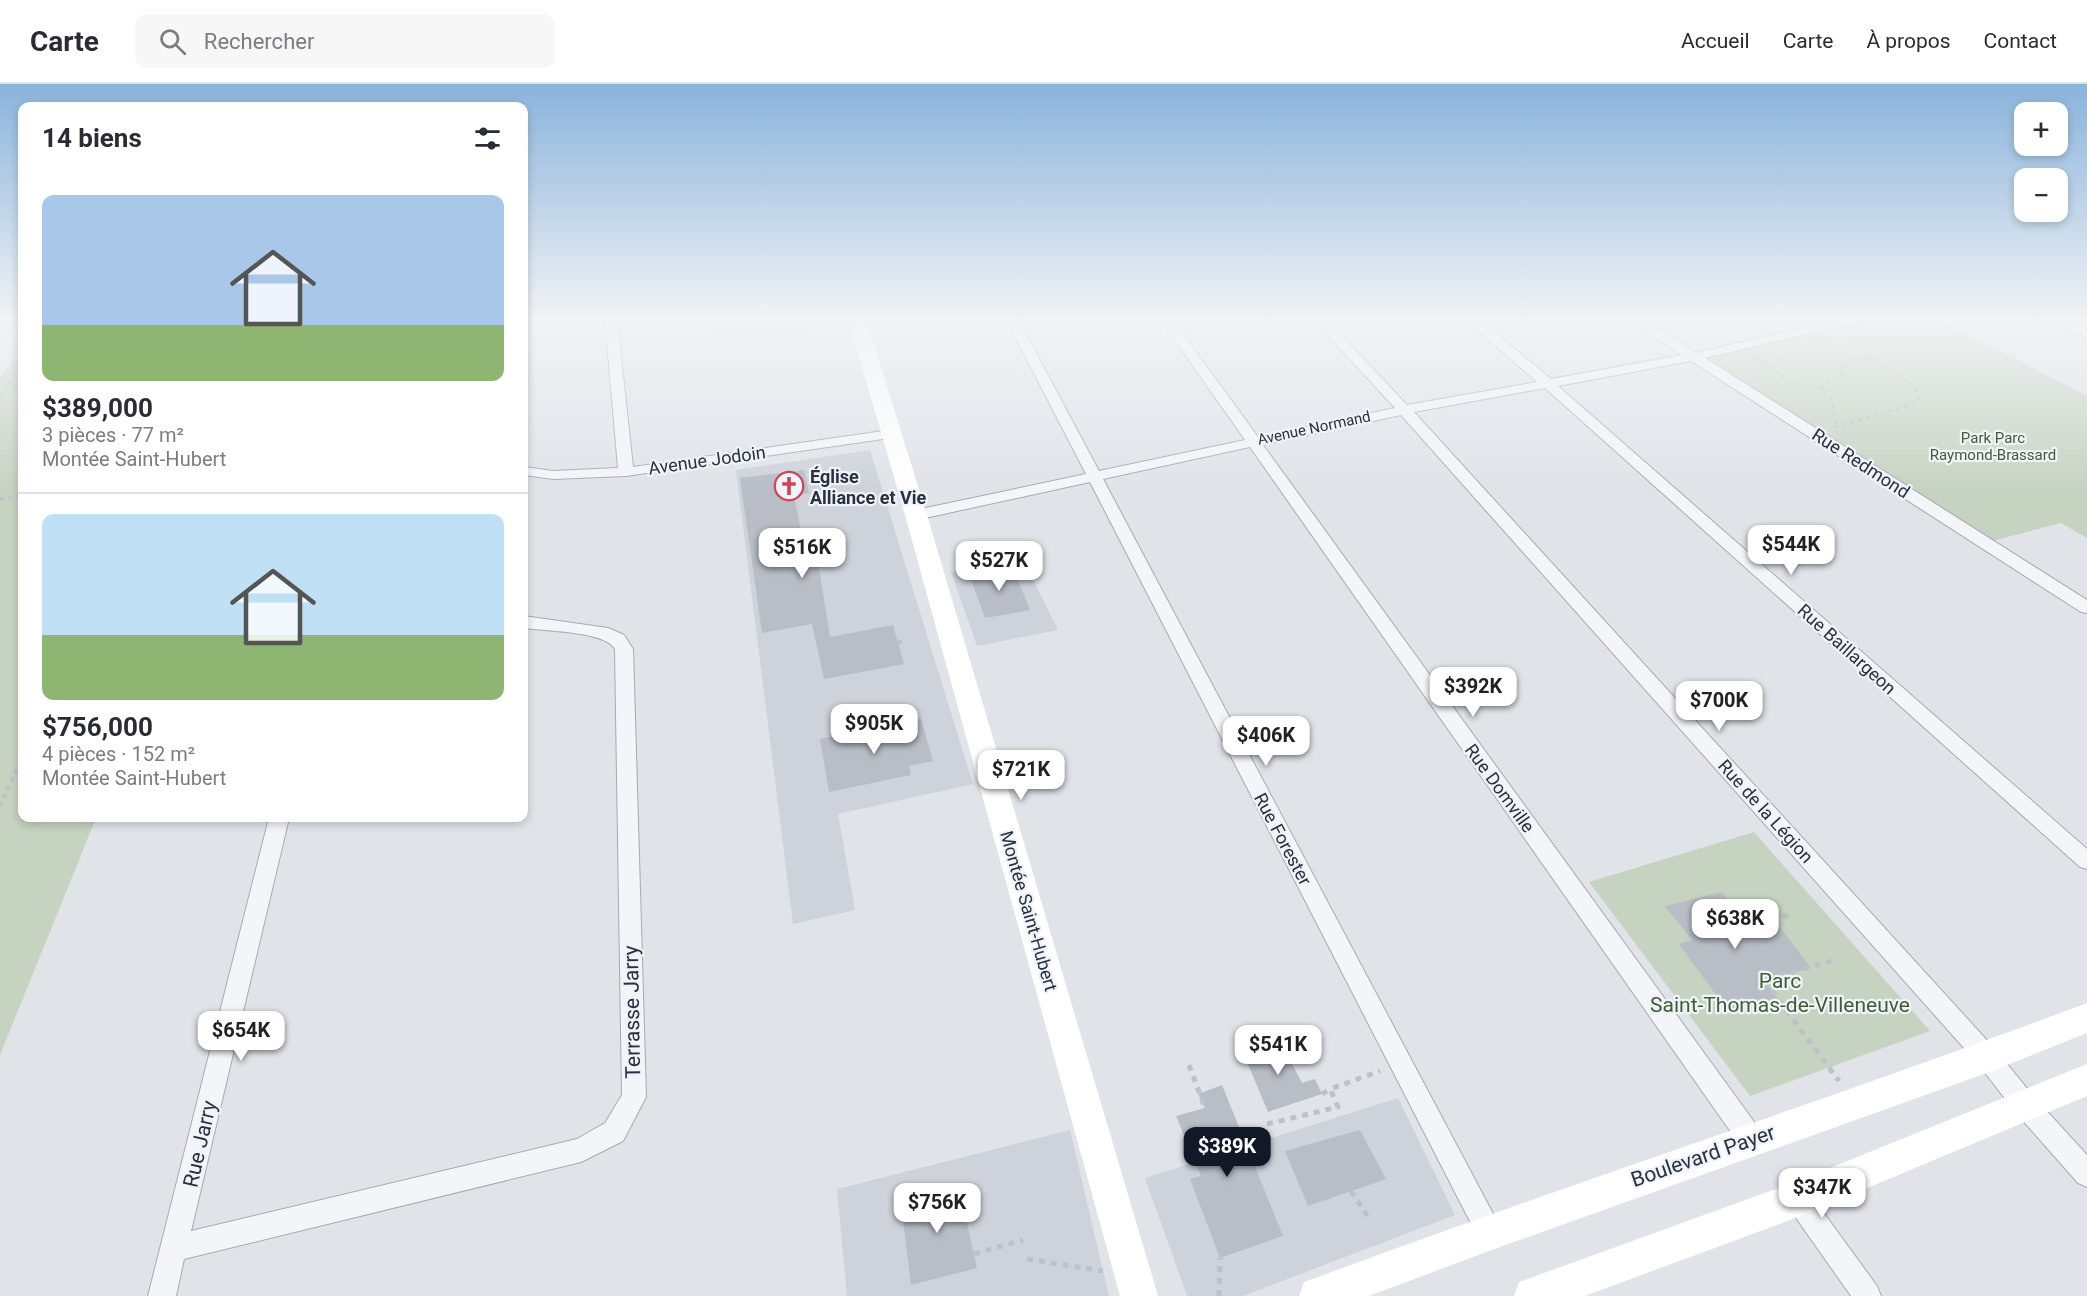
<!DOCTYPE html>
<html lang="fr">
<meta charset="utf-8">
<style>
:root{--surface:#fff;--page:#f7f7f7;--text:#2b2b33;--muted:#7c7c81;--line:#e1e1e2;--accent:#111827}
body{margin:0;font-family:Roboto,sans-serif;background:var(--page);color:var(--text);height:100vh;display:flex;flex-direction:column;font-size:22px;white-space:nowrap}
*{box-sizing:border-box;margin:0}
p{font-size:20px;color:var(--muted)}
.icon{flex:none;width:33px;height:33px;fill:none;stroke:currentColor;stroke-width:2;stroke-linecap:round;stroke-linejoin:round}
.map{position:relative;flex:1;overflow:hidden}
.panel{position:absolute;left:18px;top:18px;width:510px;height:720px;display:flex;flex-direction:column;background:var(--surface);border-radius:12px;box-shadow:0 3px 9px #0003}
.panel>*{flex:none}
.controls{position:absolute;left:2014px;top:18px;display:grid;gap:12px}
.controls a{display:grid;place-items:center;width:54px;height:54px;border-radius:12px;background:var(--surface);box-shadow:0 3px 9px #0003;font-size:30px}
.price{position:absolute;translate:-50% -51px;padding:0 14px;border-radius:12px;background:#fff;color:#222;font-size:20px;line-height:39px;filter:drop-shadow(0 2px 3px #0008)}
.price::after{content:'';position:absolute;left:50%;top:36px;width:18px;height:14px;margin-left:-9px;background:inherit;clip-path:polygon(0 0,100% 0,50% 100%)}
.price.selected{background:var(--accent);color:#fff}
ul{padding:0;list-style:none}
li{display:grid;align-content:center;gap:12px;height:318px;padding:0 24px}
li+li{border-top:2px solid var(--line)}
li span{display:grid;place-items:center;height:186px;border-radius:12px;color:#555}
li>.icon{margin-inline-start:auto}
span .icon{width:108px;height:108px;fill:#fffc;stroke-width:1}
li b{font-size:26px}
h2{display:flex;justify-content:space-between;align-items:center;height:72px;padding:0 24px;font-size:26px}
header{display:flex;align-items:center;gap:36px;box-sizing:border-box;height:84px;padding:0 30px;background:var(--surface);border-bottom:2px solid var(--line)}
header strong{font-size:28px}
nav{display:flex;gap:33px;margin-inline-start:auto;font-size:21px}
.search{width:420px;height:54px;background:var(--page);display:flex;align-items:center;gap:15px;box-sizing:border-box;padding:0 21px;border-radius:12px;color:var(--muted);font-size:22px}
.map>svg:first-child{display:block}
</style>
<header>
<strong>Carte</strong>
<div class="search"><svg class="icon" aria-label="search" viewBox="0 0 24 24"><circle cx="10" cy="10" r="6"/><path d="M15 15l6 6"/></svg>Rechercher</div>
<nav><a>Accueil</a><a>Carte</a><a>À propos</a><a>Contact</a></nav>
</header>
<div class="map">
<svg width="2087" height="1212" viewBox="0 0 2087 1212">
<rect width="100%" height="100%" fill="#e0e4e9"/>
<g fill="#ced3db">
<path d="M710,235H835L837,241L714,256Z"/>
<path d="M870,366L973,700L838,730L855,826L793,840L736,386Z"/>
<path d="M1024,477L1058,546L977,562L951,488Z"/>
<path d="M1398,1014L1455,1131L1243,1212H1187L1145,1094Z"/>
<path d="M1070,1046L1109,1212H847L837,1105Z"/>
</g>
<g fill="#c6d3c1">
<path d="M1832,235H1937L2087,312V454L2061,439L1981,460L1688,271Z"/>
<path d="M22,267V734H96L0,971V293Z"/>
<path d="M1754,748L1930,947L1750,1012L1589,798Z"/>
</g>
<g fill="#b8bdc6">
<path d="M804,386L809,409L794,411L806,473L817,471L830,553L893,541L904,580L824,595L812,540L762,549L740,394Z"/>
<path d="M1012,481L1030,526L985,534L969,490Z"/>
<path d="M921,635L933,677L909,682L911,691L829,708L820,655Z"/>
<path d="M1722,808L1748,843L1773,834L1811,884L1764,896L1777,914L1727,926L1679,860L1692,856L1665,822Z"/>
<path d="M1279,955L1302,999L1315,995L1322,1010L1268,1028L1242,966Z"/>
<path d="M1222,1001L1283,1152L1220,1174L1190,1095L1201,1092L1176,1032L1205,1024L1198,1010Z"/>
<path d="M1360,1046L1386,1095L1308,1122L1285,1067Z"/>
<path d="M958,1099L977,1184L911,1201L900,1113Z"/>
</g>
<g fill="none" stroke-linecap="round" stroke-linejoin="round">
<g stroke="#a5abb3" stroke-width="2">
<g id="street">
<path d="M605,235H617L633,383L890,346L897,350L890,354L626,392L553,395L524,391V383L553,387L618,384Z"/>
<path d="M1006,235H1018L1099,387L1245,356L1160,235H1172L1258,353L1395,324L1313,235H1326L1407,321L1537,298L1465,235H1479L1551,295L1682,271L1628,235H1643L1696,269L1839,235H1861L1859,238L1705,274L2087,516V529L2081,528L1691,277L1558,302L2087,765V785L2080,783L1545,304L1414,328L1995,965L2034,1013L2087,1071V1103L2078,1099L2016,1029L1979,981L1401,331L1263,361L1760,1046L1763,1055L1760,1064L1751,1067L1742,1064L1250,363L1103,395L1498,1139L1502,1148L1498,1157L1489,1161L1480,1157L1090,398L916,436L908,431L916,426L1086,390Z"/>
<path d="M2049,235H2065L2087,245V254Z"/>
<path d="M524,532L608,544L624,551L633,565L646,1013L623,1057L581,1078L184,1175L176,1212H148L269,734H289L191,1147L577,1055L605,1039L622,1011L615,565C605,547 544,547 524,544Z"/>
<path d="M1798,1102L1807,1106L1877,1202L1881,1212H1851L1789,1124L1785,1115L1789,1106Z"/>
</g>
</g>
<g stroke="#bec2c8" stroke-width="3" stroke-dasharray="4 4" stroke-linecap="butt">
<path d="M1755,273L1795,301L1821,304L1830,310L1837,343"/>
<path d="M1821,304L1829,297L1840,294L1846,279L1869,273"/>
<path d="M0,312L22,282"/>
<path d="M1835,343L1911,321L1919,314L1915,303L1839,253"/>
<path d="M0,415L22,412"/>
</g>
<g stroke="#bec2c8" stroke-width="4" stroke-dasharray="4.5 4.5" stroke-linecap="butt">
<path d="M898,559L905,556"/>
<path d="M0,722L22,674"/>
</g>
<g stroke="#bec2c8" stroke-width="5" stroke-dasharray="6 6" stroke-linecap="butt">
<path d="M1748,843L1792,830"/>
<path d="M1832,877L1764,896L1839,997"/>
<path d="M1189,981L1205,1024"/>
<path d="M1322,1010L1330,1005"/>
<path d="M1267,1040L1338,1023L1330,1005L1380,987"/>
<path d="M1351,1107L1368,1133"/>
<path d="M974,1170L1023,1156"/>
<path d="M1027,1175L1103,1187"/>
<path d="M1219,1212L1220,1174"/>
</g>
<use href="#street" fill="#f3f5f8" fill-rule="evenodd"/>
<g fill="#fff" fill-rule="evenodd">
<path d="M848,235H866L927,431L1158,1212H1120L905,431Z"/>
<path d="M2087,919V949L1987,989L1489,1167L1369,1212H1299L1304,1198L1318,1193C1573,1098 1832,1015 2087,919Z"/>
<path d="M2087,980V1012L1798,1133L1585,1212H1514L1519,1198L1533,1193L1798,1097Z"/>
</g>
</g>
<linearGradient id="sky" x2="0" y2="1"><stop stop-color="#89b3dc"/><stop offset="0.58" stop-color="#f1f3f5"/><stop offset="1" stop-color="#f1f3f5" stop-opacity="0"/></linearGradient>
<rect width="2087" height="405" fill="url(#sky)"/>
<defs>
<g id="church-ring" transform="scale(1.5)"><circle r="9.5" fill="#f0f3f7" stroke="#d04457" stroke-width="1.5"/><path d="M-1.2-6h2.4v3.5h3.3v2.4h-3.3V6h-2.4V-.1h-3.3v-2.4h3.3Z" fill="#d04457"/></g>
</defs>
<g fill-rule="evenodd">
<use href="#church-ring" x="789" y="402"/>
</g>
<g text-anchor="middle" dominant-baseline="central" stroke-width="4.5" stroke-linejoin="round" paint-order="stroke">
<g font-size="15" fill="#293141" stroke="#f0f3f7">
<text transform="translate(1314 344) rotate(-12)">Avenue Normand</text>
</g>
<g font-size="15" fill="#3d5d36" stroke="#f0f3f7">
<text x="1993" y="354">Park Parc<tspan x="1993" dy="17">Raymond-Brassard</tspan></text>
</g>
<g font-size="18" fill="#293141" stroke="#f0f3f7">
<text transform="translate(707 376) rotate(-8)">Avenue Jodoin</text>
<text transform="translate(1861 379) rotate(33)">Rue Redmond</text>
<text transform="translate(1847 565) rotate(42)">Rue Baillargeon</text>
<text transform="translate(1500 704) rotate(54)">Rue Domville</text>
<text transform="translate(1766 727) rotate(48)">Rue de la Légion</text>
<text transform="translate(1283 755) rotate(62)">Rue Forester</text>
<text transform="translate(1029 827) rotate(74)">Montée Saint-Hubert</text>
</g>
<g font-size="18" font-weight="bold" fill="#293141" stroke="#f0f3f7" text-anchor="start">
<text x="810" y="392">Église<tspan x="810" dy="21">Alliance et Vie</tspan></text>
</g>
<g font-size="21" fill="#3d5d36" stroke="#f0f3f7">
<text x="1780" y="897">Parc<tspan x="1780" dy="24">Saint-Thomas-de-Villeneuve</tspan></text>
</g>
<g font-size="21" fill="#293141" stroke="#f0f3f7">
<text transform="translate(632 928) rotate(-91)">Terrasse Jarry</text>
<text transform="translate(200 1060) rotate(-77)">Rue Jarry</text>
<text transform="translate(1703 1072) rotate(-19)">Boulevard Payer</text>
</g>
</g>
</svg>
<div class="controls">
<a>+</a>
<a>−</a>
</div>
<b class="price" style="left:1791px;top:492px">$544K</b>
<b class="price" style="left:802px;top:495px">$516K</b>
<b class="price" style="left:999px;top:508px">$527K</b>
<b class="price" style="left:1473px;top:634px">$392K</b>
<b class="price" style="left:1719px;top:648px">$700K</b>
<b class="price" style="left:874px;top:671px">$905K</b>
<b class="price" style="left:1266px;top:683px">$406K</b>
<b class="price" style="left:1021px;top:717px">$721K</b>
<b class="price" style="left:1735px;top:866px">$638K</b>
<b class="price" style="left:241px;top:978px">$654K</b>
<b class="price" style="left:1278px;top:992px">$541K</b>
<b class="price selected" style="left:1227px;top:1094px">$389K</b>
<b class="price" style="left:1822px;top:1135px">$347K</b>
<b class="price" style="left:937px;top:1150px">$756K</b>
<section class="panel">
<h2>14 biens<svg class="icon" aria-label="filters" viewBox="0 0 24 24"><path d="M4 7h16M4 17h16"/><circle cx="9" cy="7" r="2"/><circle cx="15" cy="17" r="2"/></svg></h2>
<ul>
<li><span style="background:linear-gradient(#a9c7e8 70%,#8fb573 0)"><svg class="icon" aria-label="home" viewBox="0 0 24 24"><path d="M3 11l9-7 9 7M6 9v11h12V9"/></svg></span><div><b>$389,000</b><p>3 pièces · 77 m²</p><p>Montée Saint-Hubert</p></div></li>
<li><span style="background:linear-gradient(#bfe0f5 65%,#8fb573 0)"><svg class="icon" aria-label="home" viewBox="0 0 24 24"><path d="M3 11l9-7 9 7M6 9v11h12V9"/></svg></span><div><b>$756,000</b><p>4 pièces · 152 m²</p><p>Montée Saint-Hubert</p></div></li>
</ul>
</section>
</div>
